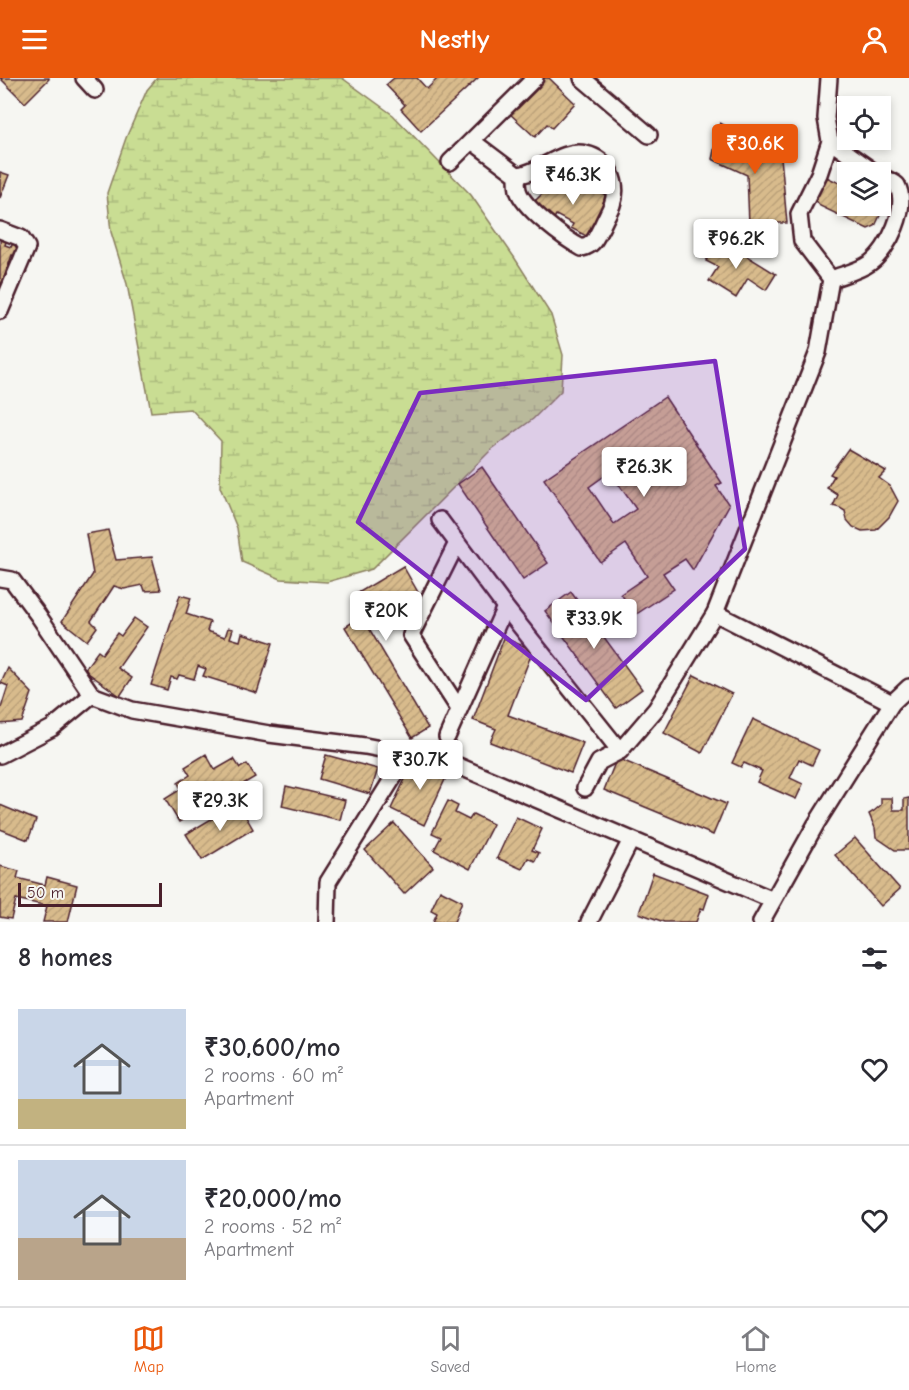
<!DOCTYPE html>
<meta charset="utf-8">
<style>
:root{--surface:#fff;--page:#f7f7f7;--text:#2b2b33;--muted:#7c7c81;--line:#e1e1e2;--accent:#ea580c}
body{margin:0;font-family:"Comic Neue",sans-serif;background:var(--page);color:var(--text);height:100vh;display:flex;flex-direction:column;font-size:22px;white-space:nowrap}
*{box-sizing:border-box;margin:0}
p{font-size:20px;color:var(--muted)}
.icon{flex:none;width:33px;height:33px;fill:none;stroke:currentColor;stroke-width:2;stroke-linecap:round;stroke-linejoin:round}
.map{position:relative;height:844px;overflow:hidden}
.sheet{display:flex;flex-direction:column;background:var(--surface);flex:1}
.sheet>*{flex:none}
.tools{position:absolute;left:837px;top:18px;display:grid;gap:12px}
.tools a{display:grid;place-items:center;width:54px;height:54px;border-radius:0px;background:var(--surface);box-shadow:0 3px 9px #0003;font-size:30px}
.scale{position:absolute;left:18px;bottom:15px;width:144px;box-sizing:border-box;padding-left:6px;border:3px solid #4a1f2b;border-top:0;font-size:16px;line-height:21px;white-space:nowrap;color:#4a1f2b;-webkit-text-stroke:4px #f6f6f2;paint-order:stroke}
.price{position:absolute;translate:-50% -51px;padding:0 14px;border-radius:6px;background:#fff;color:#222;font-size:20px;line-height:39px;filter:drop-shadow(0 2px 3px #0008)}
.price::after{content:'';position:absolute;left:50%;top:36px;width:18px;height:14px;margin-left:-9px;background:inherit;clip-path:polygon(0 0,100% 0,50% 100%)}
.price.current{background:var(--accent);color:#fff}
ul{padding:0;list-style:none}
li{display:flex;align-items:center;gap:18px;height:150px;padding:0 18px}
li+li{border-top:2px solid var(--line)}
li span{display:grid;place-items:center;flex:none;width:168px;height:120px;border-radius:0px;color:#555}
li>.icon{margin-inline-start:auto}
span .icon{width:72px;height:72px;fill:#fffc;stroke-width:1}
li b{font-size:26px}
h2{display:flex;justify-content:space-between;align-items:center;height:72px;padding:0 18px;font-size:26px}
header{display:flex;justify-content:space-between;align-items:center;height:78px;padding:0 18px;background:var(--accent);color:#fff;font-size:27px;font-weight:700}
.tab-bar{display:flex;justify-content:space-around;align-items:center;height:84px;border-top:2px solid var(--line);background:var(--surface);font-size:16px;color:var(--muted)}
.tab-bar a{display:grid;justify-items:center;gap:3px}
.tab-bar .current{color:var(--accent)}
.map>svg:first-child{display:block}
</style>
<header><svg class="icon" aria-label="menu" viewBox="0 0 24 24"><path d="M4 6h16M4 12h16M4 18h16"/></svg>Nestly<svg class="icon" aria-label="person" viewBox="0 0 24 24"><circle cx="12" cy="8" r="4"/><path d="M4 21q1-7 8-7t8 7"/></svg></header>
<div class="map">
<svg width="909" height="844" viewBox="0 0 909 844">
<defs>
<pattern id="wetland-marsh" width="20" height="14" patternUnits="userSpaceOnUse" patternTransform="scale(1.5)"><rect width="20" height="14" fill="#c9dd93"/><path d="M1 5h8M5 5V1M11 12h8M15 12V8" fill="none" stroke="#aebd7f"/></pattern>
<pattern id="building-hatch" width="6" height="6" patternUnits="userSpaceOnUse" patternTransform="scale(1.5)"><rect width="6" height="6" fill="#d8bb8c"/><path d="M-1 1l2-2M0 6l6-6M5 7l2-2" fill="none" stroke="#bba079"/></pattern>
</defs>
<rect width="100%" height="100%" fill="#f6f6f2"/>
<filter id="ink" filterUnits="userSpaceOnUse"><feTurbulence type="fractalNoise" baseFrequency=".0167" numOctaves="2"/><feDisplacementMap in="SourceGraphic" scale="12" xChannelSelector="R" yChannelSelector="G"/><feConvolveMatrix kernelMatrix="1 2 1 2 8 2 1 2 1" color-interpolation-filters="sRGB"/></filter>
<g filter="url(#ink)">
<path fill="url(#wetland-marsh)" stroke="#8a7e5f" stroke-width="1.5" d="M157,0H342L393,37L471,117L514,179L551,237L563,277L561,313L533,341L492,371L372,491L327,504L281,501L242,484L237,450L220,409L221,363L191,331L151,334L127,206L111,154L107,115L126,60L147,12Z"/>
<g fill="url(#building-hatch)" stroke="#4a1f2b" stroke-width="1.5" fill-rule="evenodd">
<path d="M0,0H49V1L25,25Z"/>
<path d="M394,0H417L427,11L438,0H478L421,53L401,31L405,27L386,7Z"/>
<path d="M541,0H549L575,25L552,50L547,46L535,59L509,35L516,27L518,30L539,9L536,6Z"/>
<path d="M720,45L781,79L787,145H749L747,97L712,81Z"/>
<path d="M0,94L9,97L0,120Z"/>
<path d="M822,97L848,109V128H880V125L885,127L875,148L868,151L820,128L815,121L814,114Z"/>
<path d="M580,104L606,117L590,160L571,150L573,146L556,137L554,141L540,134L532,126L553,105L571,113Z"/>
<path d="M0,155L8,158L5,167L11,169L13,165L20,167L15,178L12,177L0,211Z"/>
<path d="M719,161L776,196L766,212L748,200L736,220L709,203L718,189L706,183Z"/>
<path d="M665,319L722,405L716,408L729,427L693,492L685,481L663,495L674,511L635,537L621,516L647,498L626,466L600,484L544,401ZM610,394L636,431L614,446L589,409Z"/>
<path d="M848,371L886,393L879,400L890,408L898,423L889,439L876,452L862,453L853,449L847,442L845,433L840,430L833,428L838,417L827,410L834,398L830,396Z"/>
<path d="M482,389L548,485L523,502L458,406Z"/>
<path d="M108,452L116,482L152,479L161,512L145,513L143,507L124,511L114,508L91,543L97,549L87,563L62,543L93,496L86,456Z"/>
<path d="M403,488L419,516L367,547L428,650L412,660L345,549L364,537L353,518Z"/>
<path d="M571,514L642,611L616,630L545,533Z"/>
<path d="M180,517L191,520L186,536L210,544L207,553L225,559L228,550L233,551L230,560L240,563L242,555L273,565L257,615L203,598L206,591L198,588L194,601L179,597L177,601L171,599L167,612L151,607Z"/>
<path d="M134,540L147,549L118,590L132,600L120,618L84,592L98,573L102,576L117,555L121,558Z"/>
<path d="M504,560L533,572L508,637L583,665L571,695L490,664L496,651L473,642Z"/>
<path d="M8,590L32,615L22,644L0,646V633L8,608L1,605Z"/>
<path d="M694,597L732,616L702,675L664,655Z"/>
<path d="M753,641L819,672L812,687L799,681L790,700L803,706L796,721L757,704L762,693L744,685L741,689L732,685Z"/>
<path d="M206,676L215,692L234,681L240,690L247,686L255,699L179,744L165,721L181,711L178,705L190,697L185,689Z"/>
<path d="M326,677L378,691L370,716L319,701Z"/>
<path d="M415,680L448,695L424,747L391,731Z"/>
<path d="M617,680L726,726L713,757L604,712Z"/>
<path d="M286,708L345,722L340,742L282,728Z"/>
<path d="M881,720H892L893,732H904V721L909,720V772H895L876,759L875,750L869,736L874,733L881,727Z"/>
<path d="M448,723L458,728L455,735L469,742L473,736L493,746L470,791L434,772L441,759L432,755Z"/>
<path d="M238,725L253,751L202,782L186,756Z"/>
<path d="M0,727L36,742L28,762L0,751Z"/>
<path d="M516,739L542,751L532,772L539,775L535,783L528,780L522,791L497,780Z"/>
<path d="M394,745L433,789L404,816L365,772Z"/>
<path d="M855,760L900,811L881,828L835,777Z"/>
<path d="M0,788L19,793L17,800L45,807L47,799L77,807L68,844H43L47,828L16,821L11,841L0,839Z"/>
<path d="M653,795L709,816L704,831L701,830L696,844H664L639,835Z"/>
<path d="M440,812L462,823L454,844H433L437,835L431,832Z"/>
</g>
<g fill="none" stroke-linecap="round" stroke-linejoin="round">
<g stroke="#4a1f2b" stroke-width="20">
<g id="street">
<path d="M84,0L95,12"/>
<path d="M582,0L649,57"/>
<path d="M472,63L517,97C541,96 560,70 586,76C608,81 620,105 612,127C609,134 605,141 602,148C596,158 595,167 582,170C565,161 523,130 518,112C517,107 517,102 517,97"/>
<path d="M830,63L874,94"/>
<path d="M450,84L535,0"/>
<path d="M0,152L21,160L27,169L0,233"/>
<path d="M831,201C844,196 859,193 870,185C889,171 909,129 897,107C892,103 886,101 880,98"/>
<path d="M440,442L505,529L620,673"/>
<path d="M457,465L411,557L459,631"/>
<path d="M0,500L12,502L38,537L92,617"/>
<path d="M715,535L892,625"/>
<path d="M447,659L505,529"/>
<path d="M0,677L52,650L92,617L132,632L269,656L365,668L449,684L773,822"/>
<path d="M585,710L599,684L620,673L656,631L715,535L818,274L831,201L802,163L799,136L819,96L830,63L826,40L829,0"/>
<path d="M327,844L328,804L408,676"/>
<path d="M589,844L631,762"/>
<path d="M761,844L816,746L892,625L909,609"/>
</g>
</g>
<use href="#street" stroke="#f6f6f2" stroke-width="15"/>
</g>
</g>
<path fill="#7b2cbf" fill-opacity="0.2" stroke="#7b2cbf" stroke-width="4.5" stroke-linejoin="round" d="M715,283L745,471L586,622L358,444L420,315Z"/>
</svg>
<div class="tools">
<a><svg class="icon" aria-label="locate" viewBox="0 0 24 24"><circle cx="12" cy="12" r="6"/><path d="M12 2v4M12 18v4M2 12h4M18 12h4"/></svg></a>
<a><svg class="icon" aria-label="layers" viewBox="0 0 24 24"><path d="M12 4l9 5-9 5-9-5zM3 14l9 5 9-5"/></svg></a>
</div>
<div class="scale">50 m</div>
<b class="price current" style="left:755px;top:97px">₹30.6K</b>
<b class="price" style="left:573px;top:128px">₹46.3K</b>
<b class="price" style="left:736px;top:192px">₹96.2K</b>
<b class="price" style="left:644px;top:420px">₹26.3K</b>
<b class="price" style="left:386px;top:564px">₹20K</b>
<b class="price" style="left:594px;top:572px">₹33.9K</b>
<b class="price" style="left:420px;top:713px">₹30.7K</b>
<b class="price" style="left:220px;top:754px">₹29.3K</b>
</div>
<section class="sheet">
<h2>8 homes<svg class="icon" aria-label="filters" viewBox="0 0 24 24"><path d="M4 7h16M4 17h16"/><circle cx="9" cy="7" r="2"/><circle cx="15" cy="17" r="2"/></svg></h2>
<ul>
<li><span style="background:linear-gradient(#c9d6e8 75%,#c2b280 0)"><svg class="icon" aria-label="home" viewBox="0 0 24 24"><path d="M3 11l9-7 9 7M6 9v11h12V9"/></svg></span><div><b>₹30,600/mo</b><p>2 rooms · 60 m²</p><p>Apartment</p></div><svg class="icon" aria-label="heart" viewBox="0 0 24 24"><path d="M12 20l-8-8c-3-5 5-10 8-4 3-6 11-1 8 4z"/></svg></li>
<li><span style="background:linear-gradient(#c9d6e8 65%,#b9a48a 0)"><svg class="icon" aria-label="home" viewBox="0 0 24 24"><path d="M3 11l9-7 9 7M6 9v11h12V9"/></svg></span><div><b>₹20,000/mo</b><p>2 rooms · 52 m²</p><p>Apartment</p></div><svg class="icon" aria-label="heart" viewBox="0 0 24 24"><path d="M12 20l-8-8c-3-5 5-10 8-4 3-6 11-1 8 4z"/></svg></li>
</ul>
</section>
<nav class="tab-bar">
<a class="current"><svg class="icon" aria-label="map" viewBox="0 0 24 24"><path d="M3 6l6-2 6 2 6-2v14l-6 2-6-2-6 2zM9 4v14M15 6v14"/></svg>Map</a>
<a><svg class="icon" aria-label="saved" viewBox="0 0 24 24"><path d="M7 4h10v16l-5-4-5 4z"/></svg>Saved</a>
<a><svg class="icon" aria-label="home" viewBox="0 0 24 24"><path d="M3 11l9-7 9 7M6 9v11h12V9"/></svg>Home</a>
</nav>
